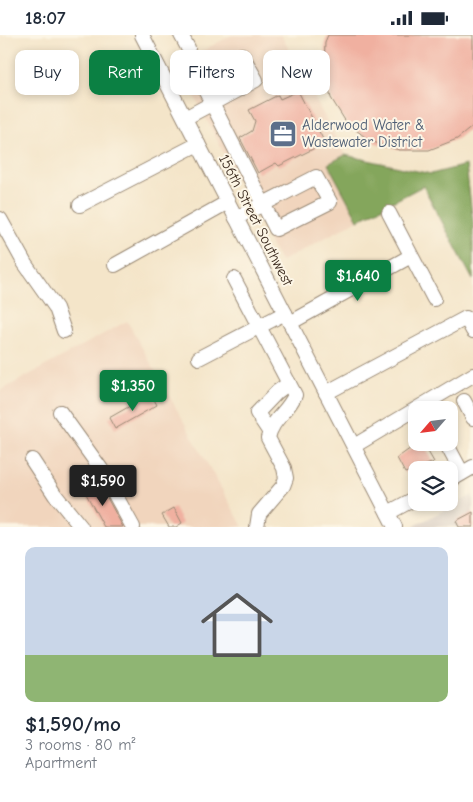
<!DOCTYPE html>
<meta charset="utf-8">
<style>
:root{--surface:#fff;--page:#f6f6f7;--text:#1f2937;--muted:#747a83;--line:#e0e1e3;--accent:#0b8043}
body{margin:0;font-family:"Comic Neue",sans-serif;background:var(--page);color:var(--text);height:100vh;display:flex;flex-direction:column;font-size:19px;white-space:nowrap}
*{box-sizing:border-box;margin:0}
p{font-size:16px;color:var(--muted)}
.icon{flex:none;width:28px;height:28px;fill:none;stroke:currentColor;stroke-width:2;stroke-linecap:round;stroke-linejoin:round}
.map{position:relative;height:492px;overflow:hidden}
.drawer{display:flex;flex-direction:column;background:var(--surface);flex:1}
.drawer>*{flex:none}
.hud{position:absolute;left:15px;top:15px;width:444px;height:45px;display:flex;gap:10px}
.needle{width:32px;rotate:242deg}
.controls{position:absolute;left:408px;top:366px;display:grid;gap:10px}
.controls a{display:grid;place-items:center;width:50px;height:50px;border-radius:10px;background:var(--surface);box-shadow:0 2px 8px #0003;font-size:25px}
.price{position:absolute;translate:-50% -42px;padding:0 11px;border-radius:5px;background:var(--accent);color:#fff;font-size:16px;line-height:32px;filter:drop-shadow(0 1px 2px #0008)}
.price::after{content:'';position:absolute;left:50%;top:30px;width:15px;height:11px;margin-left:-8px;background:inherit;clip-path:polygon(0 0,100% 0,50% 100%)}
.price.selected{background:#222;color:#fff}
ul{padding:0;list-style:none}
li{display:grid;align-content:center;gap:10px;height:265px;padding:0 25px}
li+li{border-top:1px solid var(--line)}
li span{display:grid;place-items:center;height:155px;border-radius:10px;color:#555}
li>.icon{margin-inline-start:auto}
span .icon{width:90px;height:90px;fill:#fffc;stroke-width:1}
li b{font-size:21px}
.chip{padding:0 18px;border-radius:10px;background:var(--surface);box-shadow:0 2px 8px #0003;font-size:18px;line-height:45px}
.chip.selected{background:var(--accent);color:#fff}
.status{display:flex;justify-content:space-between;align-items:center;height:35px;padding:0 25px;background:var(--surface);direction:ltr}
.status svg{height:14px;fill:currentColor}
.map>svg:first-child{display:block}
</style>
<div class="status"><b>18:07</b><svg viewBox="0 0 49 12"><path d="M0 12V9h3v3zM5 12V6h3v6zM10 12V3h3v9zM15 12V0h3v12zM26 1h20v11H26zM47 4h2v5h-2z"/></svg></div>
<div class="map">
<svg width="473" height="492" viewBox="0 0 473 492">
<rect width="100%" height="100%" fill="#fcf5e5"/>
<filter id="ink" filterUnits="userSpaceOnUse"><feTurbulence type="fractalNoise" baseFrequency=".02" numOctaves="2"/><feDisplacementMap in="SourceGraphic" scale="10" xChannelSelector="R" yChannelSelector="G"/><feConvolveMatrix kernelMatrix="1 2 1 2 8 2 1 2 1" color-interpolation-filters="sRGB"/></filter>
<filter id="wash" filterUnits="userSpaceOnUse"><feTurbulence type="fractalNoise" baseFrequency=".0096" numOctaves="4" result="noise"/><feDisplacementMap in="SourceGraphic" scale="20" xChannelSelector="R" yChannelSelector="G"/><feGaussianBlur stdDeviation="1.12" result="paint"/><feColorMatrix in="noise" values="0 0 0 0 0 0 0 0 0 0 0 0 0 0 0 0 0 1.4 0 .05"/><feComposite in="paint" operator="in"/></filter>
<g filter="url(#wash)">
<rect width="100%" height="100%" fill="#f4e5c9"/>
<g fill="#f1d5bd">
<path d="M232,0H281L345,120L328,129L358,185L280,227L178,29Z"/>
<path d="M127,286L243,492H0V356Z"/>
</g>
<path fill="#cec1ba" d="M473,460V492H415L414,491Z"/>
<path fill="#84a65c" stroke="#60683d" d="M345,120L431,139L466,130L473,188V245L423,151L358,185L328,129Z"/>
<g id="blocks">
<g fill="#f0b0a0">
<path d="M328,0H473V91L457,104L429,115H399L370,106L346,87L331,63L324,36L325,7Z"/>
<path d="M298,56L325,108L279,131L276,128L258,138L240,103L252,96L255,86L249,75L278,60L280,64Z"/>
<path d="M151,359L157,370L115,394L109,383Z"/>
<path d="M418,408H423L434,427L405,438L397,423Z"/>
<path d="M99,448L123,492H104L84,455Z"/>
<path d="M174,473L182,488L176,492H169L162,480Z"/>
<path d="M473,477V492H459L456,486Z"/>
</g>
</g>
</g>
<g filter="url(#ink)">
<use href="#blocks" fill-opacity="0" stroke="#988874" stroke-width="1"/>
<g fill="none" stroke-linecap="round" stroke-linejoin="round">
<g stroke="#988874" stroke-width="16">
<g id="minor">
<path d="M142,0L395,492"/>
<path d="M181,0L188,13"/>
<path d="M185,83L256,45L242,20L199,43C225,93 250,144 276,194L330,167L316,142L236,183"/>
<path d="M80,170L198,109"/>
<path d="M389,178L434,264"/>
<path d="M0,184L25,229L56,273L64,296"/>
<path d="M115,230L228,167"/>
<path d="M234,244L295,360C287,378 272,384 268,403L284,433L286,443L283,451L259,479L257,492"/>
<path d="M290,288L411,221"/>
<path d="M199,323L285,278"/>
<path d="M326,358L466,283L473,296"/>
<path d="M464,366L473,383"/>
<path d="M60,377L101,434L133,492"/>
<path d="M269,396L257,378L277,357L289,348"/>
<path d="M446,408L462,438"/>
<path d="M354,411L473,340"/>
<path d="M32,425L55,460L81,492"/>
<path d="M449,446L473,432"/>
<path d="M388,478L416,463"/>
</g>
</g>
<use href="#minor" stroke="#fff" stroke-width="14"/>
</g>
</g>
<defs>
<g id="office-square" transform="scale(1.4375)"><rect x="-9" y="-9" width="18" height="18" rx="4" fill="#5c6f8a" stroke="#fcf5e5"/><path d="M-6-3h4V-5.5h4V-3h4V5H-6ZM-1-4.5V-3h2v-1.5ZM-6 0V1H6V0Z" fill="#fff"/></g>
</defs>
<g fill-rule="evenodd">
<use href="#office-square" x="283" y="99"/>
</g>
<g text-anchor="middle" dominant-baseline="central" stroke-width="4" stroke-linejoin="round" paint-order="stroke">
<g font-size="15" fill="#4e5e75" stroke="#fcf5e5" text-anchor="start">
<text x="302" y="90">Alderwood Water &amp;<tspan x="302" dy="17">Wastewater District</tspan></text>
</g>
<g font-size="15" fill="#3b2a1e" stroke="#fcf5e5">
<text transform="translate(256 185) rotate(63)">156th Street Southwest</text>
</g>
</g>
</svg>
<div class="controls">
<a><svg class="needle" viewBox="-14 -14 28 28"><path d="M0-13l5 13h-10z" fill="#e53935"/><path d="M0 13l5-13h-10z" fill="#747a83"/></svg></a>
<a><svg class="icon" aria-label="layers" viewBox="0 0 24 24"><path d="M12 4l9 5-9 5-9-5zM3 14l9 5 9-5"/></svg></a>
</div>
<b class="price" style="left:358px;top:267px">$1,640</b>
<b class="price" style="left:133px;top:377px">$1,350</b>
<b class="price selected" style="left:103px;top:472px">$1,590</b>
<div class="hud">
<a class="chip">Buy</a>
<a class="chip selected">Rent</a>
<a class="chip">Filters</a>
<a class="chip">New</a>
</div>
</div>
<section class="drawer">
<ul>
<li><span style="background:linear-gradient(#c9d6e8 70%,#8fb573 0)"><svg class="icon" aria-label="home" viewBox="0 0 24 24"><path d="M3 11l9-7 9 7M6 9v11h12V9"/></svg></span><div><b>$1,590/mo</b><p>3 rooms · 80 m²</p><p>Apartment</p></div></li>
</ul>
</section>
